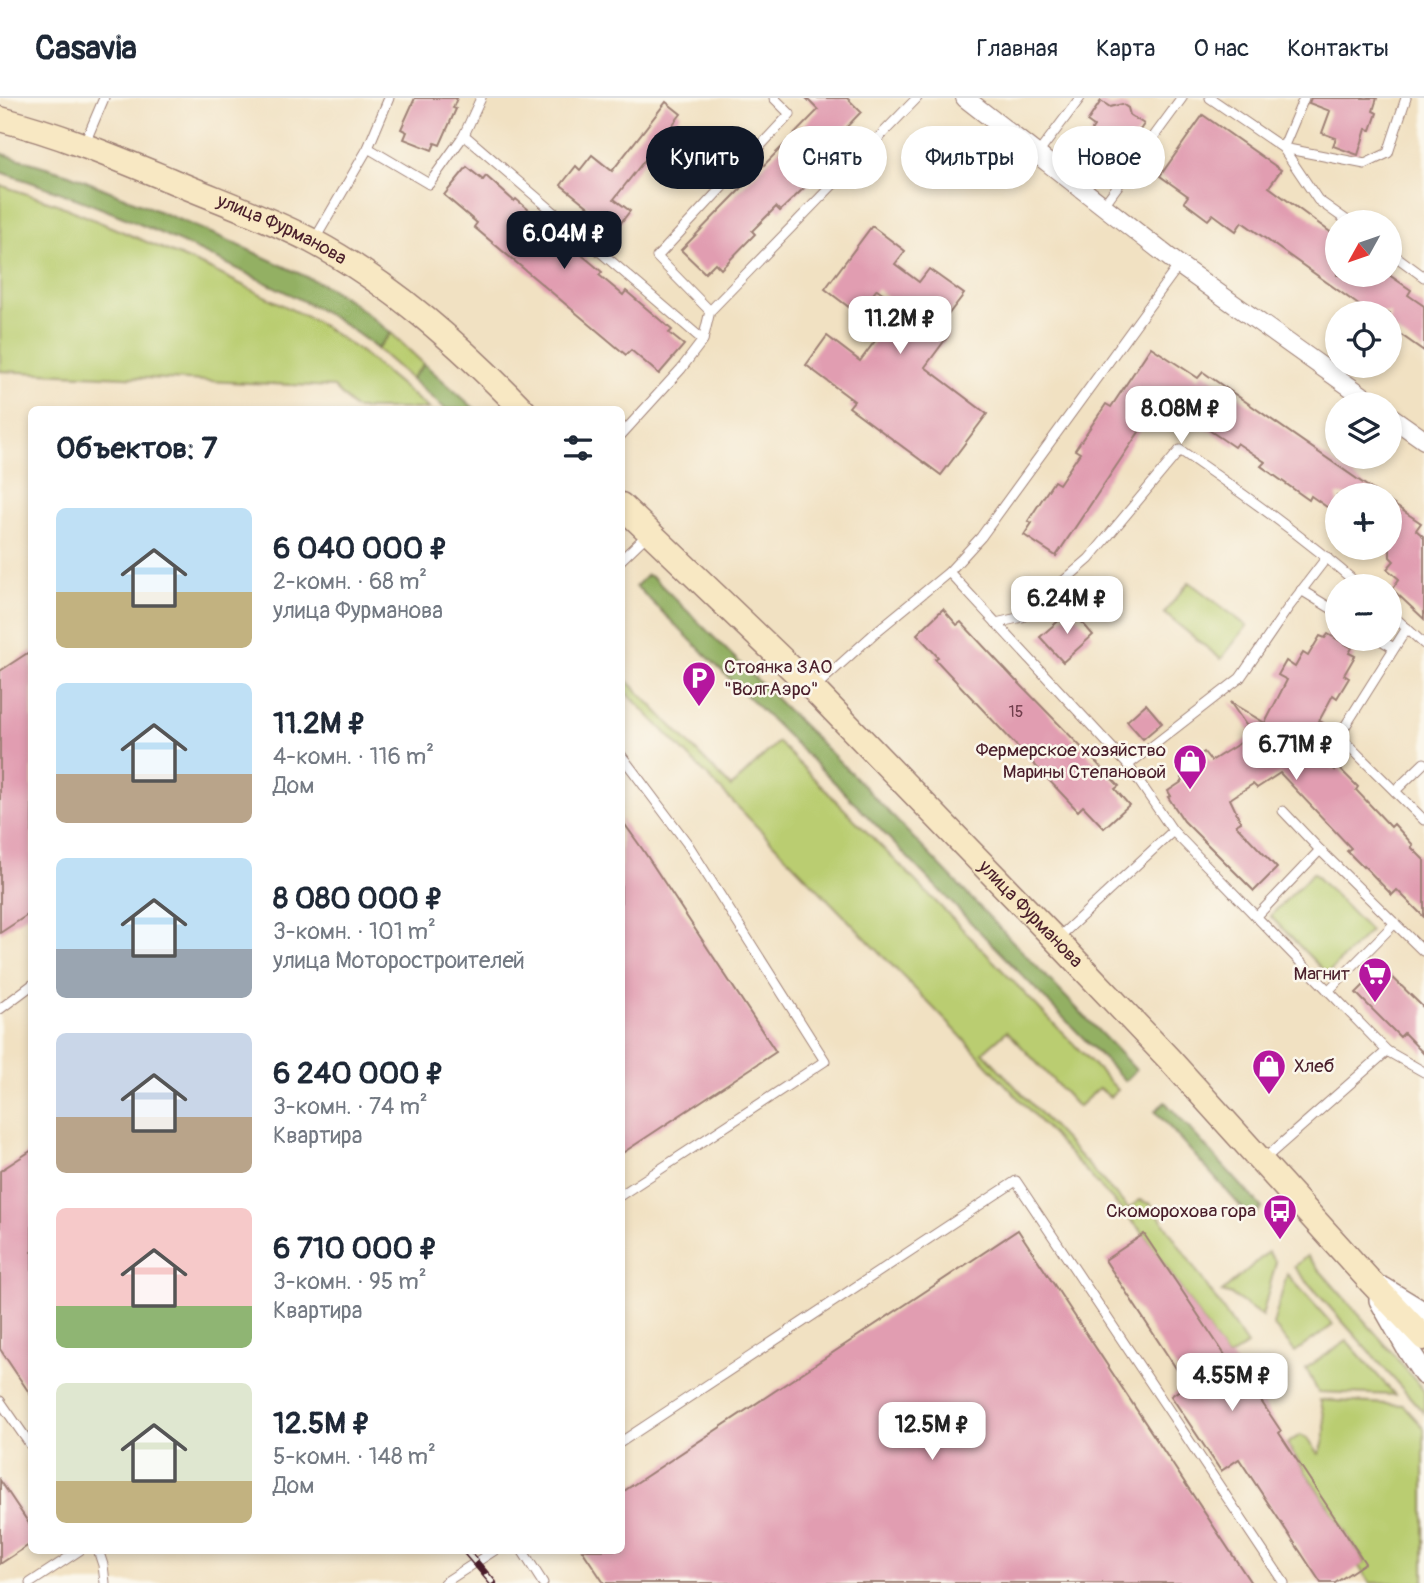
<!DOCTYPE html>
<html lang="ru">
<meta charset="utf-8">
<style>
:root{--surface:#fff;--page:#f2f2f3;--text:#1f2937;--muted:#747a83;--line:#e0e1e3;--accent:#111827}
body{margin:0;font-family:Pangolin,sans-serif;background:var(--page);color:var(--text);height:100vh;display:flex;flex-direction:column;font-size:26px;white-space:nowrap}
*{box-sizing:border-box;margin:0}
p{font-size:23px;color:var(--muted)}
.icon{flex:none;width:38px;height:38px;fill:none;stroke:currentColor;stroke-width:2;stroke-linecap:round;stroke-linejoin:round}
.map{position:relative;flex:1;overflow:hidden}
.details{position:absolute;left:28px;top:308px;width:597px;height:1148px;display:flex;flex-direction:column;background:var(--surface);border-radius:10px;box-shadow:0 4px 10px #0003}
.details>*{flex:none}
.banner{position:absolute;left:646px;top:28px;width:665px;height:63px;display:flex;gap:14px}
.needle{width:46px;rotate:230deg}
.tools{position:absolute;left:1325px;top:112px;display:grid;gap:14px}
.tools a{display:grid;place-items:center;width:77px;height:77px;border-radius:50%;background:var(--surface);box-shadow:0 4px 10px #0003;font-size:35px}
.price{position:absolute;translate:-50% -60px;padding:0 16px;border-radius:14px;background:#fff;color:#222;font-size:23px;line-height:46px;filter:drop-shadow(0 2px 4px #0008)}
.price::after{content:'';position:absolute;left:50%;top:42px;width:21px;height:16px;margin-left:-10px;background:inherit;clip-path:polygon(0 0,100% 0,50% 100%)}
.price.selected{background:var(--accent);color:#fff}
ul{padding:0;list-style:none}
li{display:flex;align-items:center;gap:21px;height:175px;padding:0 28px}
li span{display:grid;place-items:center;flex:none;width:196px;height:140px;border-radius:10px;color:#555}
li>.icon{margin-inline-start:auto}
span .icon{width:84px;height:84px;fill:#fffc;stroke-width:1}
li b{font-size:30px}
h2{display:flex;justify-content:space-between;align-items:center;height:84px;padding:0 28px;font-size:30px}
.chip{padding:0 24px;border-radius:32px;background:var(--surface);box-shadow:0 4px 10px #0003;font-size:24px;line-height:63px}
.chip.selected{background:var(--accent);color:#fff}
header{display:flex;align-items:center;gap:42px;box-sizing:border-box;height:98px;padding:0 35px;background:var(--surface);border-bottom:2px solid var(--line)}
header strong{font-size:33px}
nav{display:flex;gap:38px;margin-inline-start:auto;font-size:24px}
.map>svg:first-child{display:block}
</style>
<header>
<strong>Casavia</strong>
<nav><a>Главная</a><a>Карта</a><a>О нас</a><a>Контакты</a></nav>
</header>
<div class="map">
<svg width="1424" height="1485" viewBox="0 0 1424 1485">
<rect width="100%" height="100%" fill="#fbf7ec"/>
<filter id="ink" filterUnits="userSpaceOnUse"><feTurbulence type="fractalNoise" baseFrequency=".0143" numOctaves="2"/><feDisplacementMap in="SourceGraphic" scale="14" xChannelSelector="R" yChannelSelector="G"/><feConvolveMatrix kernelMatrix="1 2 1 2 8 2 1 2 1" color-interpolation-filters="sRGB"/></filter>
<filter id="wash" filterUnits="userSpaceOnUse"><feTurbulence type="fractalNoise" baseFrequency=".00686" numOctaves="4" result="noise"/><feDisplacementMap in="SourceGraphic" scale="28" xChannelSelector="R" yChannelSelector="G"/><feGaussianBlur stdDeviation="1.57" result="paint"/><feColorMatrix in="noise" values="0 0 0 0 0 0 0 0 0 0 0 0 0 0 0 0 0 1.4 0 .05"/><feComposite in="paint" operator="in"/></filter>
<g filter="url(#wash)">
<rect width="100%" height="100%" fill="#f1e1c2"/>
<g fill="#bacd71" stroke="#82764e" stroke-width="2">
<path d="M0,87L57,106L208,170L315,223L360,253L429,311H355L334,289L0,273Z"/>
<path d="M391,235L424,266L411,281L377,251Z"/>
<path d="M1189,484L1247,528L1221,561L1164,515Z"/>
<path d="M621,576L731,689L778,644L947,815L1118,992L1110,999L1099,990L1078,1009L1007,933L983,954L1129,1111L1139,1102L1151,1106L1247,1247L1227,1260L1144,1136L955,932L621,589Z"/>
<path d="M1313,775L1370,833L1327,876L1270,818Z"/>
<path d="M1268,1154L1276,1164L1262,1218L1232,1197L1222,1194Z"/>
<path d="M1307,1158L1384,1245L1424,1293V1315L1294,1169Z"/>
<path d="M1287,1176L1333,1227L1295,1254L1273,1227Z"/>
<path d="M1347,1243L1395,1297L1318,1294L1306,1270Z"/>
<path d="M1320,1302L1403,1307L1424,1330V1485H1370L1359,1469L1365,1464L1287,1346L1300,1337L1307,1340L1319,1356C1328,1339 1326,1320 1320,1302Z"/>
</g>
<g fill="#93b063" stroke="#6e6847" stroke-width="2">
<path d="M0,55L69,76L223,140L324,187L352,204L391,235L377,251C340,219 296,199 252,178C171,138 87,101 0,74Z"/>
<path d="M424,266L475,311H445L411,281Z"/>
<path d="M647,477L654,480L852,676L1136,972L1125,983L839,689L636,488Z"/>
<path d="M1165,1004L1262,1110L1251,1120L1155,1013Z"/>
</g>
<g id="blocks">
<g fill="#e19db1">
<path d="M415,0H457L453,10L456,11L440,47L435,45L432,52L404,41L407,34L401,31Z"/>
<path d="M806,0H847L861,14L839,37L849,47L780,113L776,109L752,133L755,136L721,171L715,165L705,175L681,152L818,12Z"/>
<path d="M1311,0H1377L1373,13L1377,15L1371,32L1366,31L1358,57L1333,48L1336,40L1322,35L1330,13L1309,5Z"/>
<path d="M1101,3L1110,9L1122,6L1128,10L1130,17L1144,26L1127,51L1113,41L1108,47L1090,35L1094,29L1087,24Z"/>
<path d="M666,4L681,16L614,101L630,113L616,131L561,87L576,68L580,72L592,57L612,73Z"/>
<path d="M1203,17L1281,72L1269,89L1337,139V177H1389L1411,192L1408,197L1424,208V253L1390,229V215H1370L1242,124L1236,133L1213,116L1208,122L1184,104L1188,98L1160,78Z"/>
<path d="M467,69L483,82L486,78L514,103L516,101L602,174L599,177L623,197L626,193L672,232L669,235L684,247L659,276L631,252L626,257L474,129L477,125L444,97Z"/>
<path d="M872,128L905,153L895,166L919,184L929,171L964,196L938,230L948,238L925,269L987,316L941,377L849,309L854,303L806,267L827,238L860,263L901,208L877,191L858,216L825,191Z"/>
<path d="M1151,249L1198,280L1203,274L1380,397H1337V416L1311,398L1309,402L1261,368L1265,364L1237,345L1234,349L1203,328L1187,317L1191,311L1165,295L1056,458L1024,437L1032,425L1028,423L1054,383L1059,386L1080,355L1075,352L1106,306L1111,309Z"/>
<path d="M1390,404L1421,425L1416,432L1424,439V521L1392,491L1399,481L1387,471L1394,463L1390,459Z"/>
<path d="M943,511L957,527L961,524L1016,583H1017L1119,688L1115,691L1129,707L1104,730L1083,708L1078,713L935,561L938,559L917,536Z"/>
<path d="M1071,512L1093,537L1063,564L1040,539Z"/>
<path d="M1328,536L1352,550L1349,555L1355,558L1344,577L1349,580L1337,600L1333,597L1319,623L1323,625L1309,648L1335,672L1337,668L1358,689L1356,692L1391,729L1394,726L1413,747L1411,749L1424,762V819L1397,792L1392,797L1364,768L1363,769L1347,753L1351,750L1280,675L1257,690L1253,686L1230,701L1241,724L1236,727L1277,770L1254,793L1184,723L1168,699L1171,698L1168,693L1183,683L1181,680L1194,671L1190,664L1204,654L1211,663L1253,637L1230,604L1265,625L1287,582L1278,577L1286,563L1295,569L1303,555L1308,558L1320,538L1325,540Z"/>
<path d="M32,552V814L0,835V573Z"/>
<path d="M1146,606L1162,625L1143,641L1127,623Z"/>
<path d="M621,721L643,752L776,954L621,1056Z"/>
<path d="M1382,869L1424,910V956L1404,935L1400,939L1356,895Z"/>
<path d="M32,1052V1299L0,1251V1073Z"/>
<path d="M1018,1132L1251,1485H604L582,1452H621V1395Z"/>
<path d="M1144,1136L1227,1260L1231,1258L1281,1333L1279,1335L1365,1465L1335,1485H1321L1239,1361L1221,1373L1171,1298L1187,1287L1105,1162Z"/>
<path d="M0,1382L32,1430V1445L0,1466Z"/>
</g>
</g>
</g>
<g filter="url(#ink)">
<use href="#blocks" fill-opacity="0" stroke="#9e8076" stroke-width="2"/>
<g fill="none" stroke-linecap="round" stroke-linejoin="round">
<g stroke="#9e8076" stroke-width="11">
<g id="service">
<path d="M1210,0L1283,50L1318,102L1349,124"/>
<path d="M1304,0L1283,50L1365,66L1388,55L1406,0"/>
<path d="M464,37L703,242"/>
<path d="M84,47L104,0"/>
<path d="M368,50L429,86L464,37L481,0"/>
<path d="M1037,57L1080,0"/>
<path d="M1103,108L1182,0"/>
<path d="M315,141L368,50L389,0"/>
<path d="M1390,154L1424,179"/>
<path d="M710,213L657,159L790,16L774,0"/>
<path d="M621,337L681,271L703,242L710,213L917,0"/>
<path d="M621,462L648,436"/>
<path d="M949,474L1128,667L1173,733L1387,953L1424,974"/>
<path d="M1301,492L1337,514"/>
<path d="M1390,515L1424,546"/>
<path d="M996,525L1022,519L1089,461L1180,352C1242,395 1303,438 1360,488"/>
<path d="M1407,530L1339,638L1424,722"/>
<path d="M1379,541L1394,550"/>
<path d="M814,590L877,533L949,474L981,439L1179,167"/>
<path d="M621,657L687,745L825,963L621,1097"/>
<path d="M1128,667L1240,580L1288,510L1327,459"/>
<path d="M1395,693L1424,665"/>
<path d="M1283,713L1320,752L1423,853"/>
<path d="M1256,819L1320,752"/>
<path d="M1056,842L1173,733"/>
<path d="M1328,893L1395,825"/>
<path d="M0,911L32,887"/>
<path d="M1263,1062L1387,953"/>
<path d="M0,1303L32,1349"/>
<path d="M621,1344L1016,1083L1284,1485"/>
<path d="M98,1452L103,1467L105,1485"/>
<path d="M522,1452L543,1485"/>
<path d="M30,1485L80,1452"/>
<path d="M444,1485L495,1452"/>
</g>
</g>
<g stroke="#9e8076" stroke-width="20">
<g id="minor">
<path d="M965,0L1179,167L1374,306"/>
<path d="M1390,318L1424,342"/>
</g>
</g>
<g stroke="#9e8076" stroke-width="24">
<g id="tertiary">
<path d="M1383,1190L1424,1215"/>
<path d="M1380,1202L1409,1253L1424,1276"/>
</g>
</g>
<g stroke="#9e8076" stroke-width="27">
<g id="secondary">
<path id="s1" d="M0,21C59,36 114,59 170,82C217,102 266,119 312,143C391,185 461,248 523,312"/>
<path id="s2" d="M621,407L813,591L1056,842L1170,962L1369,1182L1424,1240"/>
</g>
</g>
<use href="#service" stroke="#fff" stroke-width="9"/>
<use href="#minor" stroke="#fff" stroke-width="18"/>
<use href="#tertiary" stroke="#fff" stroke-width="21"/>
<use href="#secondary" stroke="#f8e8c3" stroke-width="24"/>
<g stroke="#4a1f2b" stroke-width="8">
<path id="rail" d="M465,1452L493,1485"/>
</g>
<use href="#rail" stroke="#fbf7ec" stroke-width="5" stroke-dasharray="16" stroke-linecap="butt"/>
</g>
</g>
<defs>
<g id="parking-pin" transform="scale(1.75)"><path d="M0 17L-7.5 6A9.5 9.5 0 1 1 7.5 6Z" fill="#b5179e" stroke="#fbf7ec"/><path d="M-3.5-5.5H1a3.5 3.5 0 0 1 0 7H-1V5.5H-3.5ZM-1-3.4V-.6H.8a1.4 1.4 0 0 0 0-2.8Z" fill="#fff"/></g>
<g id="shop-pin" transform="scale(1.75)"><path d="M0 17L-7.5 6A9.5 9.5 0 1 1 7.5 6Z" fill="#b5179e" stroke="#fbf7ec"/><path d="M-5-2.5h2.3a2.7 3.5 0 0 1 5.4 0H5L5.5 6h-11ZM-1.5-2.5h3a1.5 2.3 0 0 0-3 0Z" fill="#fff"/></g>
<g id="supermarket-pin" transform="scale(1.75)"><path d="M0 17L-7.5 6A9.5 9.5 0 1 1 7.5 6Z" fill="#b5179e" stroke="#fbf7ec"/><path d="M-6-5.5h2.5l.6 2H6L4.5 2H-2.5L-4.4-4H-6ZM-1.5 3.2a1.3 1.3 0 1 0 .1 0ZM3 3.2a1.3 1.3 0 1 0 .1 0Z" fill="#fff"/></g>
<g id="bus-pin" transform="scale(1.75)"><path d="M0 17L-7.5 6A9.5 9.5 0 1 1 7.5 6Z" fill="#b5179e" stroke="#fbf7ec"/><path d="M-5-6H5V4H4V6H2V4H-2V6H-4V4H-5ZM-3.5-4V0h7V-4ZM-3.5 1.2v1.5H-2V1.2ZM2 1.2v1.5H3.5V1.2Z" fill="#fff"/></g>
</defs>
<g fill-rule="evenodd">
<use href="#parking-pin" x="699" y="580"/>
<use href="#shop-pin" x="1190" y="663"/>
<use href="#supermarket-pin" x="1375" y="876"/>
<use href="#shop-pin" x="1269" y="968"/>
<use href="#bus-pin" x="1280" y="1113"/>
</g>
<g text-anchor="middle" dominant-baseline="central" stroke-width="5" stroke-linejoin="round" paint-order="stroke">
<g font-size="16" fill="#703e4c">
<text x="1016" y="614">15</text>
</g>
<g font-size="19" fill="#4a1f2b" stroke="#fbf7ec">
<text stroke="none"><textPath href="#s1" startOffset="303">улица Фурманова</textPath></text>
<text stroke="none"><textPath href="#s2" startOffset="579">улица Фурманова</textPath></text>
</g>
<g font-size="19" fill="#4a1f2b" stroke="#fbf7ec" text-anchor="end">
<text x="724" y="569" text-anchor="start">Стоянка ЗАО<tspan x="724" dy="22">"ВолгАэро"</tspan></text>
<text x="1166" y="652">Фермерское хозяйство<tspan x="1166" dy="22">Марины Степановой</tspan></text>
<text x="1350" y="876">Магнит</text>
<text x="1294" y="968" text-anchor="start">Хлеб</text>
<text x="1256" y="1113">Скоморохова гора</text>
</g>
</g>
</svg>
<div class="tools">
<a><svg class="needle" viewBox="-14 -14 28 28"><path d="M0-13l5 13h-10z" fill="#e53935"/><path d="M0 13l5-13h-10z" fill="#747a83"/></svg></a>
<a><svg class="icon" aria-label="locate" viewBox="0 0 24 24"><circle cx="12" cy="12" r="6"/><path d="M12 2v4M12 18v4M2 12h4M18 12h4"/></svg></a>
<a><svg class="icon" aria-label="layers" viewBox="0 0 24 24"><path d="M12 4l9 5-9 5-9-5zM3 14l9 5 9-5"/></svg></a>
<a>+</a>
<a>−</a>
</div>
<b class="price selected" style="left:564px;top:173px">6.04M ₽</b>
<b class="price" style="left:900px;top:258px">11.2M ₽</b>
<b class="price" style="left:1181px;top:348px">8.08M ₽</b>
<b class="price" style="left:1067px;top:538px">6.24M ₽</b>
<b class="price" style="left:1296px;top:684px">6.71M ₽</b>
<b class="price" style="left:1232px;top:1315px">4.55M ₽</b>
<b class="price" style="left:932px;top:1364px">12.5M ₽</b>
<div class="banner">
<a class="chip selected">Купить</a>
<a class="chip">Снять</a>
<a class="chip">Фильтры</a>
<a class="chip">Новое</a>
</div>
<section class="details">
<h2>Объектов: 7<svg class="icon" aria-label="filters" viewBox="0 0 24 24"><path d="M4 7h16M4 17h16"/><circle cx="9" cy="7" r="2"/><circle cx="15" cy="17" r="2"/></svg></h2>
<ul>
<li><span style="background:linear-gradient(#bfe0f5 60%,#c2b280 0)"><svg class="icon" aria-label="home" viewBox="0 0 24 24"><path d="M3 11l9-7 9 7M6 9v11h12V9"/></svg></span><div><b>6 040 000 ₽</b><p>2-комн. · 68 m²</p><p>улица Фурманова</p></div></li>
<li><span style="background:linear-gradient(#bfe0f5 65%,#b9a48a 0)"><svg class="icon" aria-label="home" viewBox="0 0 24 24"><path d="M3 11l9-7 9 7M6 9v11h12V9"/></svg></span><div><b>11.2M ₽</b><p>4-комн. · 116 m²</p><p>Дом</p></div></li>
<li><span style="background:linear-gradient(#bfe0f5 65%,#9aa5b1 0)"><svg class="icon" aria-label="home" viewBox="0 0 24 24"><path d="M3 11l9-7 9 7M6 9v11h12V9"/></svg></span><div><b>8 080 000 ₽</b><p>3-комн. · 101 m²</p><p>улица Моторостроителей</p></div></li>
<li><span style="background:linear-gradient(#c9d6e8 60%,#b9a48a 0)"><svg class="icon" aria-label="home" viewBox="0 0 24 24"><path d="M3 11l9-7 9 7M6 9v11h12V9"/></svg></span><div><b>6 240 000 ₽</b><p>3-комн. · 74 m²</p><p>Квартира</p></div></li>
<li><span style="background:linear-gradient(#f6c9c9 70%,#8fb573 0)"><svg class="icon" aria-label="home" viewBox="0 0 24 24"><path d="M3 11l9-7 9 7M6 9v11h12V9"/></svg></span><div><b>6 710 000 ₽</b><p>3-комн. · 95 m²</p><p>Квартира</p></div></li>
<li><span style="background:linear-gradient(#dfe7d0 70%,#c2b280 0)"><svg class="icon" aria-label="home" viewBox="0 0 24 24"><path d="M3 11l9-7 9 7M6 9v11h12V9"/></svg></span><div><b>12.5M ₽</b><p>5-комн. · 148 m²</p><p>Дом</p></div></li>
</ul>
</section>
</div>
